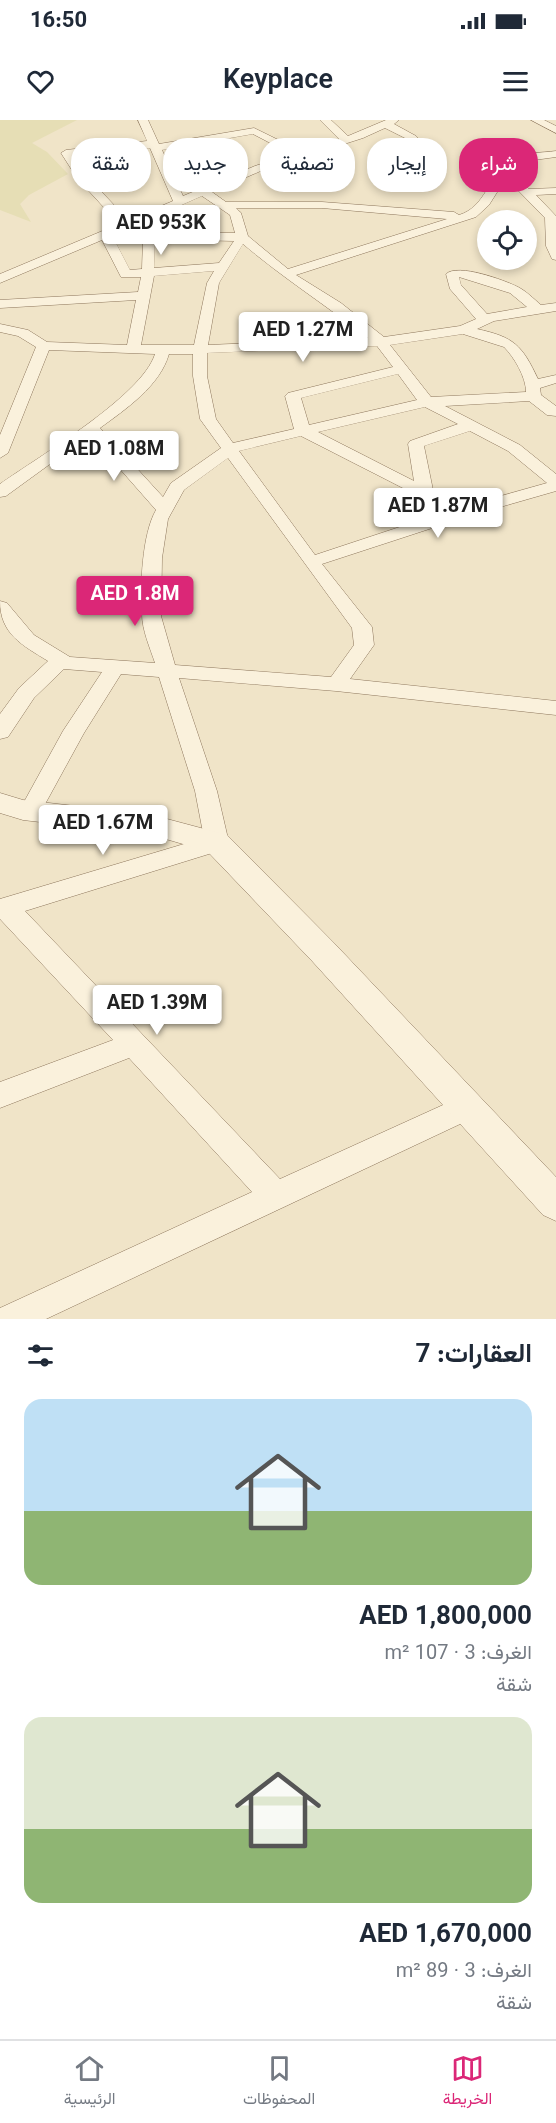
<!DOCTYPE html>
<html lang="ar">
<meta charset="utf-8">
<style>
:root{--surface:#fff;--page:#f6f6f7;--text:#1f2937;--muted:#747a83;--line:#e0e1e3;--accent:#db2777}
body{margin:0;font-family:Georgia,Vazirmatn,serif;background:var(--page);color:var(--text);direction:rtl;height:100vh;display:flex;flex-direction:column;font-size:22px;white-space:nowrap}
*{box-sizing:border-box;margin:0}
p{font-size:20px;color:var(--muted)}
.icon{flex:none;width:33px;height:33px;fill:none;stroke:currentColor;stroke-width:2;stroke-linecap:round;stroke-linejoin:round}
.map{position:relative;height:1199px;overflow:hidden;direction:ltr}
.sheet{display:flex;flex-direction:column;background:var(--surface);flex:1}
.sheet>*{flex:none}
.guide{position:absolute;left:18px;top:18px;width:520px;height:54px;direction:rtl;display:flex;gap:12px}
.controls{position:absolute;left:477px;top:90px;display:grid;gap:12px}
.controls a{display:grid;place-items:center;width:60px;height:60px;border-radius:50%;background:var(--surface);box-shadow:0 3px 9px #0003;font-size:30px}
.price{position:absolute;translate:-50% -51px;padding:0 14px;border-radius:6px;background:#fff;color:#222;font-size:20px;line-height:39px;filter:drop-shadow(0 2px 3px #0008)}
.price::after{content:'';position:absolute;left:50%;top:36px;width:18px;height:14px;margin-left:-9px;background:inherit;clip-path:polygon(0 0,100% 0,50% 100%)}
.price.active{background:var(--accent);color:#fff}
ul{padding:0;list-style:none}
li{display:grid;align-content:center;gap:12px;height:318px;padding:0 24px}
li span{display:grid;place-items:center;height:186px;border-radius:18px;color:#555}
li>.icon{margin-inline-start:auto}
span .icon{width:108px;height:108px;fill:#fffc;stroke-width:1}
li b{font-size:26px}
h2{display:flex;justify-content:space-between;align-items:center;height:72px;padding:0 24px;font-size:26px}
.tag{padding:0 21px;border-radius:24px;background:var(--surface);box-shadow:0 3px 9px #0003;font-size:21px;line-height:54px}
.tag.active{background:var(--accent);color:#fff}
.status{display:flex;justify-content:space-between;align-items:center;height:42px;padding:0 30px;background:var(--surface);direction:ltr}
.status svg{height:16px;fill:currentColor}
header{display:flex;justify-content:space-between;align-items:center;height:78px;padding:0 24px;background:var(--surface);font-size:27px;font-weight:600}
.menu{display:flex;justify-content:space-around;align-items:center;height:84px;border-top:2px solid var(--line);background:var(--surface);font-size:16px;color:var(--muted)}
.menu a{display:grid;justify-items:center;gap:3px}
.menu .active{color:var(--accent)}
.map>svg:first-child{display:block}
</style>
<div class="status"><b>16:50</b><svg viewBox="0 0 49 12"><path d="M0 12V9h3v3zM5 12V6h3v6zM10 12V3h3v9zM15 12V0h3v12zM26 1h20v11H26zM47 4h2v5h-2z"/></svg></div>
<header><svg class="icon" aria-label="menu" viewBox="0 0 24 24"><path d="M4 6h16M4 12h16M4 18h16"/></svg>Keyplace<svg class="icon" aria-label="heart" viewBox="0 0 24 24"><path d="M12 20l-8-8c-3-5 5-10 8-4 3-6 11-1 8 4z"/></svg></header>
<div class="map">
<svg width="556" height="1199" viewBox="0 0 556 1199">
<rect width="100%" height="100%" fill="#f0e4c8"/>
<path fill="#e6deb5" d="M0,0H77L32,23L47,32L68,54L29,75L20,84L31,102L0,90Z"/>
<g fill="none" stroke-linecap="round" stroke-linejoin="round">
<g stroke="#8d765c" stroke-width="1">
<g id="minor">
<path d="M138,0H148L159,24L254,8L301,31L339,19L320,0H331L348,16L386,0H399L394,4L416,16L446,54L437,56L409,20L385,8L363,18L263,50L212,72L226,82H322L454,92L459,95C486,87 488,56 510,41C522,32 541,33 556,31V37L527,41L511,51L529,69L556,68V74L536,75L556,96V140L552,139L546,126L545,98L506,58L489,85L476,97L296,155L341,183L384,217L460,206L476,199L450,169L446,154C458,143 504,160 518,167C526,171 534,179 541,185L556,183V191L494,201L477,209C514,217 522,225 538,259L556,255V263L540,268L541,275L556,286V296L547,295L529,281L445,286L520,325L556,354V371L469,396L322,444L372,507L374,525L350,559L556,581V595L336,571L179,558L217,671L229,723L225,729L25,791L280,1059L465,975L475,979L479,988L475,997L46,1199H0V1188L252,1072L129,938L0,988V962L113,920L0,799V779L204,718L195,671L159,557L121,554L84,613L38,697L30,699L22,697L19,691L63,611L102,552L64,549L34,578L8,617L0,619V594L19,568L48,541C22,525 0,514 0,481L7,483L34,515L70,537L155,543C150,528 142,510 142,494C140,466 142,414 156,390L90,315L6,376L0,377V364C38,337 142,276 155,234L49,230L8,333L0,338V315L36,227L18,216L0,212V204L28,210L47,222L127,225L136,180L0,188V180L138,172L141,157H121L102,120L0,163V154L119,104L77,58L61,33L66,30L147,21ZM253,14L291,34L255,46L183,76L162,30ZM150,28L173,81L128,100L85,54L73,35ZM202,76L230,95L235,113L121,112ZM236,88H322L447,99L288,149L248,116L241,93ZM114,119H143L142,149L130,150ZM155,119L234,121L219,143L154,148ZM243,124C283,158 327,186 368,218L208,225L219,163ZM214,151L207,163L194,225H141L154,156ZM459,157L510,173L527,187L487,194L461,165ZM463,214L504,227C514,237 526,257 526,272L431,277L390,225ZM377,226L393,247L288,273L285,276L294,309L233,323L216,299L207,256V233ZM169,234H193V256L200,299L221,328L171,363L163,377L100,308C126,289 160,266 169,234ZM398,254L417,280L309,305L301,278ZM425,287L458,304L410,321L408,324L414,361L318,312ZM470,311L508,331L547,363L465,386L433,370L424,326ZM301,316L448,391L315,435L239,331ZM228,338L352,508L354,525L331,557L175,545L161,496L162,438L168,399L184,370Z"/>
<path d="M531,0H544L556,6V13Z"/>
</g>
</g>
<g stroke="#8d765c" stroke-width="1">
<path id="tertiary" d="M0,673L23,680L152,695L227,715L334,823L556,1057V1101L543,1095L312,841L207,731L152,715L23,700L0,693Z"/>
</g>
<use href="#minor" fill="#faf1dc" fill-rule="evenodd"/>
<use href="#tertiary" fill="#faf1dc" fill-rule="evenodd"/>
</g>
</svg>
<div class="controls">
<a><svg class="icon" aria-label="locate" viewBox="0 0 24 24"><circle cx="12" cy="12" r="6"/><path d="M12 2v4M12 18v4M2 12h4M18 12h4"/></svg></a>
</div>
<b class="price" style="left:161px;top:136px">AED 953K</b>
<b class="price" style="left:303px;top:243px">AED 1.27M</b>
<b class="price" style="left:114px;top:362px">AED 1.08M</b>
<b class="price" style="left:438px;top:419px">AED 1.87M</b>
<b class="price active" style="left:135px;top:507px">AED 1.8M</b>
<b class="price" style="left:103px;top:736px">AED 1.67M</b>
<b class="price" style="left:157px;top:916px">AED 1.39M</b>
<div class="guide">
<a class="tag active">شراء</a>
<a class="tag">إيجار</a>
<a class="tag">تصفية</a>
<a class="tag">جديد</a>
<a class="tag">شقة</a>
</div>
</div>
<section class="sheet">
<h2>العقارات: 7<svg class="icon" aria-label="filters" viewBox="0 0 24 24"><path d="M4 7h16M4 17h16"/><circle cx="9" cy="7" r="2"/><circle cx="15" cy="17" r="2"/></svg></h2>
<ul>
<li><span style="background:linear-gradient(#bfe0f5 60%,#8fb573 0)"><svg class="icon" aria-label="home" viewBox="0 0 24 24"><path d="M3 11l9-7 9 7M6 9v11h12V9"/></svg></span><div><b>AED 1,800,000</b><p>الغرف: 3 · 107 m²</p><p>شقة</p></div></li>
<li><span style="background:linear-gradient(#dfe7d0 60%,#8fb573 0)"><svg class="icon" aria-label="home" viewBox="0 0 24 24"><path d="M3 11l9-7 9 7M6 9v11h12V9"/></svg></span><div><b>AED 1,670,000</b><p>الغرف: 3 · 89 m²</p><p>شقة</p></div></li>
</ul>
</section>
<nav class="menu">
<a class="active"><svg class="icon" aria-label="map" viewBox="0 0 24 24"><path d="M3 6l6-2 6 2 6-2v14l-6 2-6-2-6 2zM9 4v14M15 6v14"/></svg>الخريطة</a>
<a><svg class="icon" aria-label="saved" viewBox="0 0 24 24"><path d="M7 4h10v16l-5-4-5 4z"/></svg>المحفوظات</a>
<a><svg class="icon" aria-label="home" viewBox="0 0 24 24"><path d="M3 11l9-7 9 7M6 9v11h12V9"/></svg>الرئيسية</a>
</nav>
